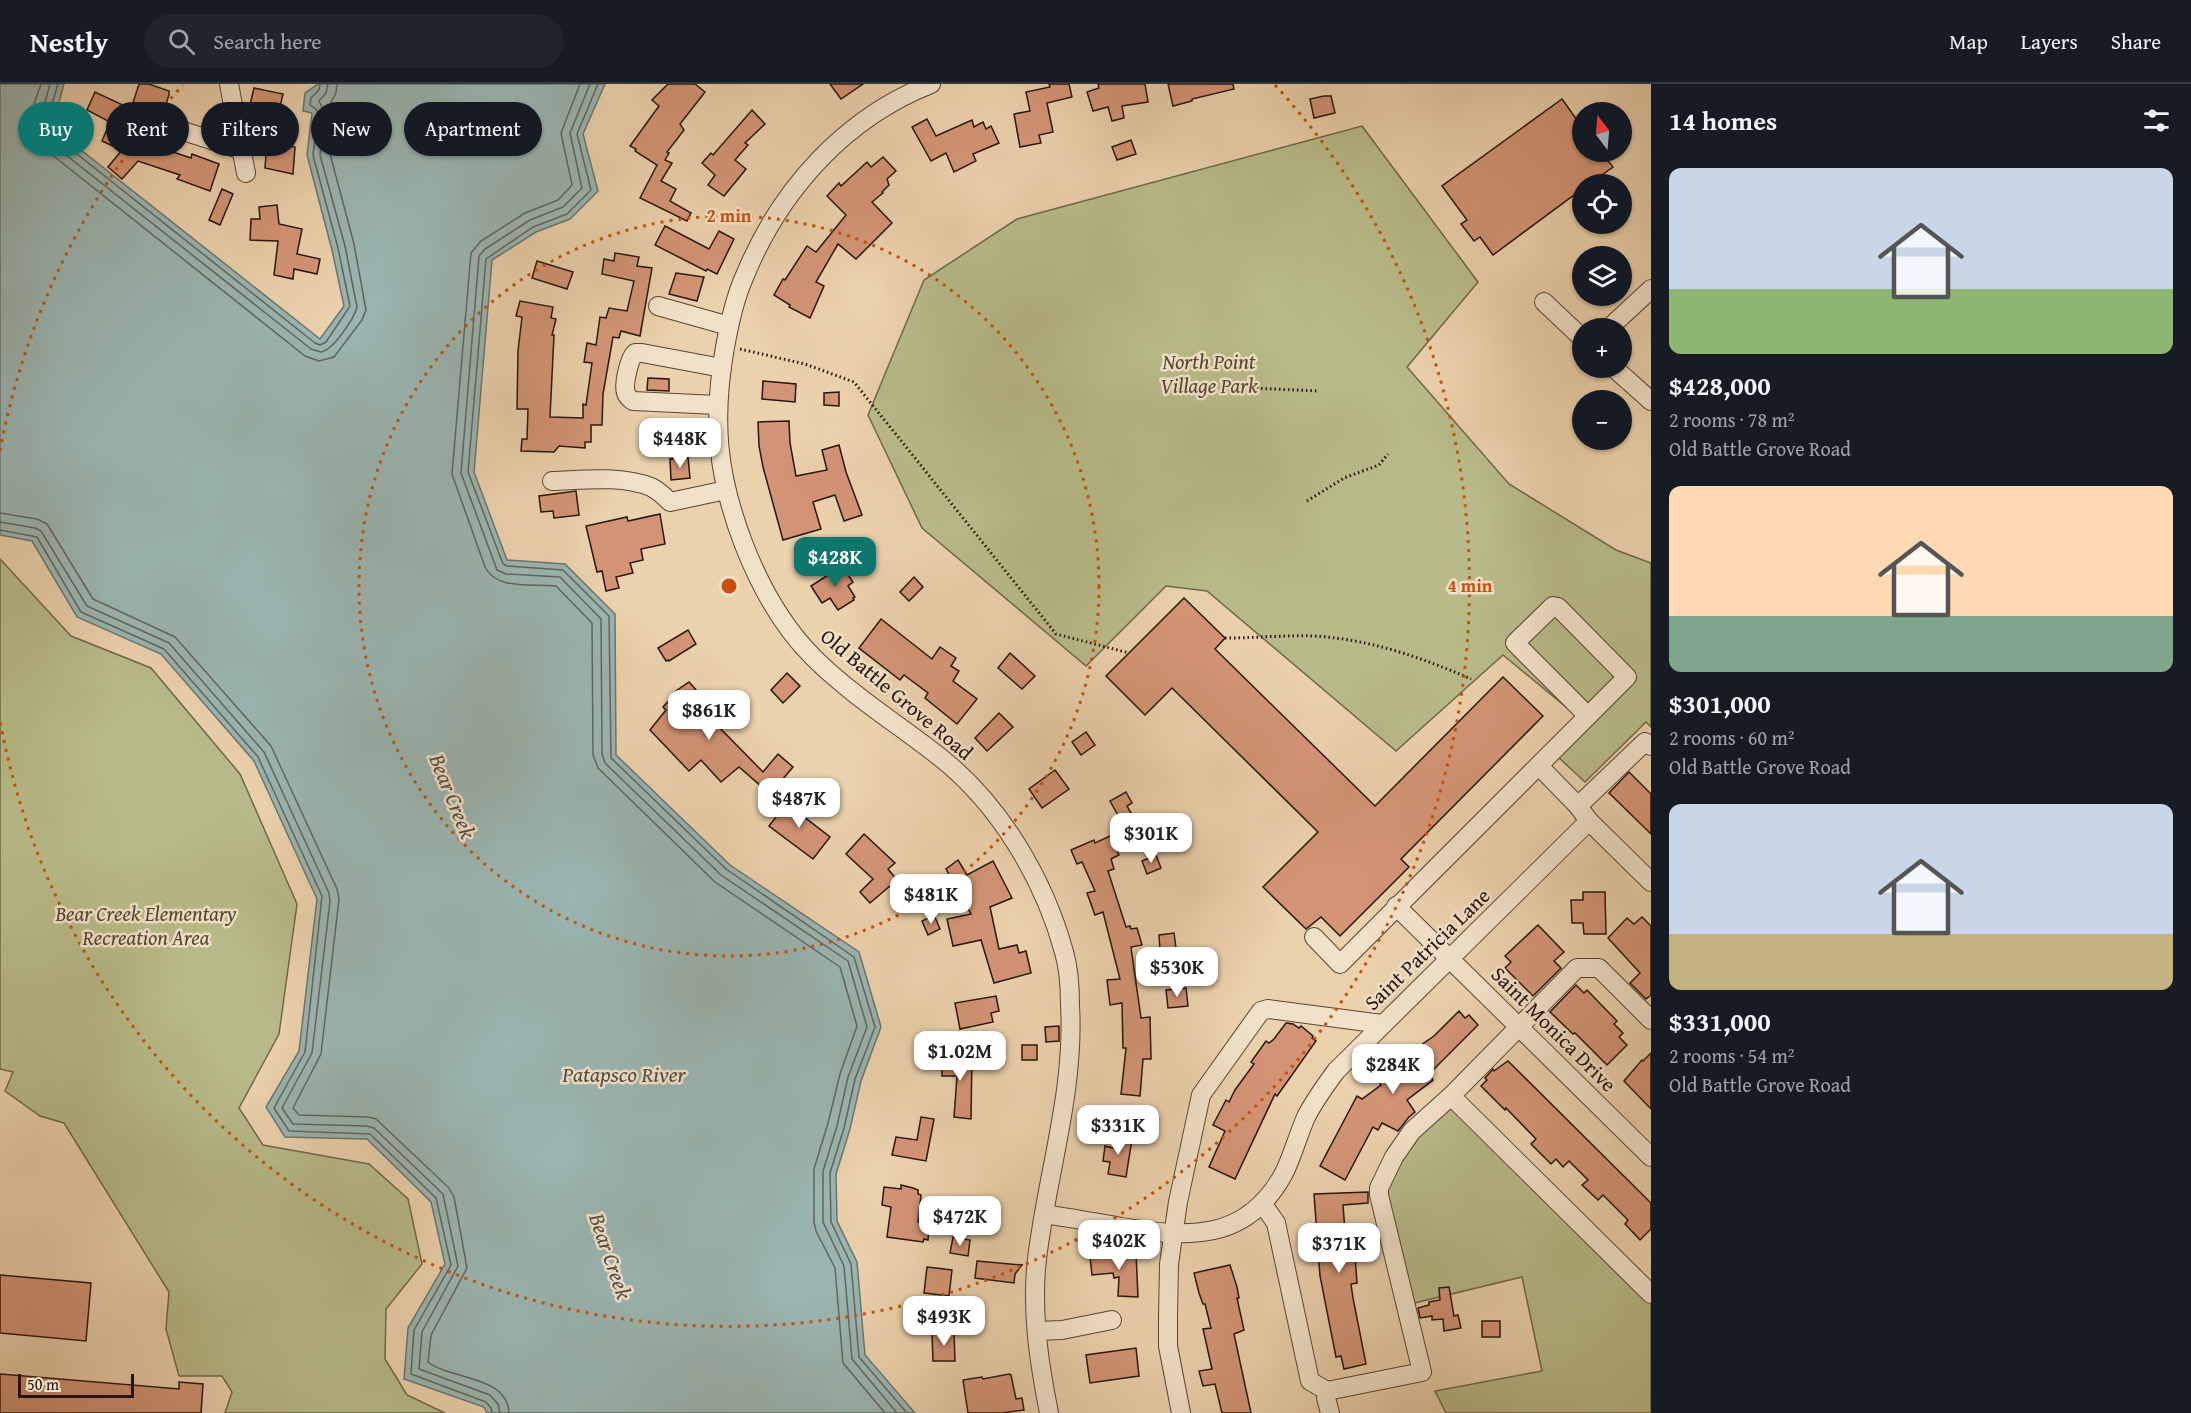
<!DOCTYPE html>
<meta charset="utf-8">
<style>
:root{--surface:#171b24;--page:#20242c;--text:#f1f3f6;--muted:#9ea1a6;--line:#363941;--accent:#0f766e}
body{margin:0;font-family:"Gentium Book Plus",serif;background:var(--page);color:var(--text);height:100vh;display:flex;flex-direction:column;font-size:22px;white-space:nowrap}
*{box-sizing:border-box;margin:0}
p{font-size:20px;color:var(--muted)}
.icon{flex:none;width:33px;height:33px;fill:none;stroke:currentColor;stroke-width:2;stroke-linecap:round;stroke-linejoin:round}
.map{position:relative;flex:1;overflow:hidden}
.details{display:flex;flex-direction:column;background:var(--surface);width:540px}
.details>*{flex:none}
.banner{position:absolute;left:18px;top:18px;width:570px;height:54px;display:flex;gap:12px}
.needle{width:39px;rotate:344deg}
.fabs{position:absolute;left:1572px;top:18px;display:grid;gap:12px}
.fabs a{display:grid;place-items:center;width:60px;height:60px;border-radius:50%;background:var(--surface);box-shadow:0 2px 4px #0004;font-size:30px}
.scale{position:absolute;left:18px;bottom:15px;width:116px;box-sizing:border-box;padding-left:6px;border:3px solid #28150c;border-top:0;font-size:16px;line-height:21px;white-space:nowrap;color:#28150c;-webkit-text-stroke:4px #f2e1c9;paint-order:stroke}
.price{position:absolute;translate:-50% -51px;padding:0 14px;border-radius:12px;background:#fff;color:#222;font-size:20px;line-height:39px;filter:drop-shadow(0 2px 3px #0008)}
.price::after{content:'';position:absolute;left:50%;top:36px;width:18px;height:14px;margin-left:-9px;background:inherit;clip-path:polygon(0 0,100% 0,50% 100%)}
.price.on{background:var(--accent);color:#fff}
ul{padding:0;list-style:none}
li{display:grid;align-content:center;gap:12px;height:318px;padding:0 18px}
li span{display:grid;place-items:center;height:186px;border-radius:12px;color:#555}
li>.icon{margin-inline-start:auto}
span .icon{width:108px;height:108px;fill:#fffc;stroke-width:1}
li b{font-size:26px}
h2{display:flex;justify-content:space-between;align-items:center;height:72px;padding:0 18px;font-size:26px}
.pill{padding:0 21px;border-radius:27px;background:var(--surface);box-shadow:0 2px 4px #0004;font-size:21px;line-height:54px}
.pill.on{background:var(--accent);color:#fff}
header{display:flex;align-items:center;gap:36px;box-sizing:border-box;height:84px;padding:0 30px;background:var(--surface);border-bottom:2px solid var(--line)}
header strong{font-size:28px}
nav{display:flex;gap:33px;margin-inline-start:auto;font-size:21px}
.search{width:420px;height:54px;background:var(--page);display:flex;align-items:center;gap:15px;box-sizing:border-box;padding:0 21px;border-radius:33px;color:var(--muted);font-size:22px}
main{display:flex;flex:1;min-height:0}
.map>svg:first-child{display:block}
</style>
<header>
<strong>Nestly</strong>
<div class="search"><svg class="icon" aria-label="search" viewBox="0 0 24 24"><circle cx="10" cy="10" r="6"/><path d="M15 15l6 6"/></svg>Search here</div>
<nav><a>Map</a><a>Layers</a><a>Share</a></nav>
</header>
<main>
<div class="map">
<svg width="1651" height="1329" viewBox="0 0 1651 1329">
<rect width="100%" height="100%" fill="#ebd1ac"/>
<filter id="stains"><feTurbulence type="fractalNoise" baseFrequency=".00333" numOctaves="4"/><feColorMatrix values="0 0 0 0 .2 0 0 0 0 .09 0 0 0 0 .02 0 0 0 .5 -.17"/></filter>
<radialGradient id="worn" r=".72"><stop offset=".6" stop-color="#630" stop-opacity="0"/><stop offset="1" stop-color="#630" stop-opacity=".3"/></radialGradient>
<g fill="#b8bb89" stroke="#70684a" stroke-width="1.5">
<path d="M1362,42L1478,198L1407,283L1509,400L1616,466L1651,479V643L1646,638L1585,698L1557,672L1589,642L1503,571L1396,667L1207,507L1166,502L1086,582L922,444L868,331L924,196L1017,135Z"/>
<path d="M0,475L71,552L151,584L240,690L297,820L279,950L239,1024L263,1061L369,1080L408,1115L422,1180L386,1225L385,1275L407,1311L445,1329H225L232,1308L222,1292H179L166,1245L169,1208L64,1039L40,1032L5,1007L13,988L0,985Z"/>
<path d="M1450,1015L1651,1216V1329H1446L1435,1307L1542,1287L1522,1193L1406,1221L1381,1103L1394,1074Z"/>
</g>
<path fill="#9ab5b1" stroke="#6c756f" stroke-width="1.5" d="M0,0H64L52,43L320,255L344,222L332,166L307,71L312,29L303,27L305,9L318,0H605L583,50L598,107L570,135L536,148L492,176L474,388L507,476L565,480L615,530L616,671L730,781L859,868L881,943L861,997L850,1045L836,1090L837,1137L857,1178L865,1271L915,1329H487L484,1323L404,1295L408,1244L445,1180L431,1118L367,1055L285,1053L266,1023L299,967L317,815L254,677L161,570L77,533L32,457L0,451Z"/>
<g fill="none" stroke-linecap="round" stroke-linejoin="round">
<g stroke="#61655e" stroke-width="1.5">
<path d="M41,0C35,19 23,41 36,58L305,272L319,277L334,273L362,236L366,226L354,160L330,70L334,32L331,18L336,9L337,0"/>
<path d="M50,0L39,40L42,52L311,265L321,268C333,266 354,235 357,223L345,162L320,71L325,30L319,17L326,9L328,0"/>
<path d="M58,0L46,40L48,47L315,259L320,261L326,258L350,222L338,164L313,71L318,30L316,25L310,21L311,14L319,6L320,0"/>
<path d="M580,0L561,49L572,101L558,116L525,129L481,157L471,169L452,390L485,483C497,507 533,499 556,502L592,539L593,671L598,684L715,798L840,883L857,942L840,990L828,1039L814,1085V1138L816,1147L835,1184L843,1279L885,1329"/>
<path d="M590,0L570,49L582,104L563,123L530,136L485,165L479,172L461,389L497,486L506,490L560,493L601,535L602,670L605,679L721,791L848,877L867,943L848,993L837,1042L823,1087V1138L844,1182L852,1275L897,1329"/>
<path d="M598,0L577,50L591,106L567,130L533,143L486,175L468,388L503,480L507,482L563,486L609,532L611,674L726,785L854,873L875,943L855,995L844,1044L830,1089L831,1138L851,1180L859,1273L907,1329"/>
<path d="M0,429L37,435L47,440L93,515L175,553L271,662L337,805L339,815L321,970L293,1024L299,1031L368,1033L376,1035L449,1104L454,1113L467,1184L431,1251L428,1278C451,1296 507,1291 509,1329"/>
<path d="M0,438L35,444L41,447L87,522L169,559L264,668L329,809L330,817L312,969L282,1024L293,1040L367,1042L374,1044L443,1110L458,1182L422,1248L419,1285L490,1311L498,1320L500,1329"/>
<path d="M0,446L37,453L81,528L164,565L258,673L322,812L305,968L274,1024L289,1047L370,1050L436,1114L451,1181L414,1246L411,1290L486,1318L491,1324L492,1329"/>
</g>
</g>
<g fill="#d39475" stroke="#28150c" stroke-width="1.5">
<path d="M139,0H149L169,7V11L164,26L158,27L141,23L136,25L132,31L134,41L151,48L149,53L169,60L167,66L191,74L192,70L219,80L210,107L177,95L180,91L138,77L122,95L108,83L122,66L102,57L110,38L87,26L95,8L131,25Z"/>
<path d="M668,0H695L705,8L680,40L684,46L667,68L669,69L665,76L672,79L661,97L676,105L670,117L691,129L687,137L640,114L657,81L635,67L636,65L630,62L659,22L652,16Z"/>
<path d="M830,0H863L841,15Z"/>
<path d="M1049,0H1069L1072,13L1047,19L1053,48L1039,51L1041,59L1020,63L1014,30L1030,27L1026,8L1050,3Z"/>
<path d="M1098,0H1145L1148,18L1122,22L1124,34L1112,37L1108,23L1093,27L1087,8L1099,4Z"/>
<path d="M1168,0H1233L1234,5L1192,15V17L1173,22Z"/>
<path d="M254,4L283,10L278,31L249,25Z"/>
<path d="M1324,12H1331L1335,29L1314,34L1310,15Z"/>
<path d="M1562,15L1582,43V68H1601L1613,83L1589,100H1582V105L1493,171L1480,153L1474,157L1461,140L1467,136L1442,102Z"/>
<path d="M752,26L765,40L745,59L748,61L735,76L746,85L724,112L708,101L715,91L702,79L711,69L713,71Z"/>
<path d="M927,35L936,52L972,36L974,43L983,38L986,45L991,42L999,59L973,70L976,77L954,88L946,69L931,77L912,43Z"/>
<path d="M1131,56L1136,70L1117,76L1112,63Z"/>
<path d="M267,58L295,63L293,90L265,84Z"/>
<path d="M883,73L896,87L887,95L889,101L882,108L883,109L872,118L892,139L856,175L838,160L816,198L824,202L810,234L789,223L790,221L774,211L783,195L785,196L807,162L816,168L846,131L827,112L839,99L841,102L867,78L871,83Z"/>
<path d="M222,105L233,110L220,141L209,136Z"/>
<path d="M277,121L279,140L302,145L297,170L320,175L317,190L294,185L293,195L274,191L278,157L250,156L251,135H260L259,123Z"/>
<path d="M665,142L709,165L719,147L734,155L717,190L707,185L706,187L655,161Z"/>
<path d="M615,169L639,173L637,182L652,184L640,252L621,247L619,254L613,253L603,310L602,341H591V358H585V364L559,362L554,368L521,367L522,355H527L528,325H517L518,267L522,233L516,232L520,217L553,223L551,234L556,235L552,251H554L550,333L583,334V320L586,321L592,279L584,278L587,259L596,261L600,233L606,234L609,224L627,227L634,197L602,190L604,175L614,177Z"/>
<path d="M537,177L573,188L567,205L532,194Z"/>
<path d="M676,189L704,193L697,217L669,210Z"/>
<path d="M648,294L669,295V307L647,306Z"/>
<path d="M763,297L796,300L795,318L762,315Z"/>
<path d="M839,308V322L824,321V309Z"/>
<path d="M789,337L790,359L796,392L827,386L822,366L839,361L846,388L862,431L844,437L835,411L813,418L821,445L783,456L763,383L759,362L758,338Z"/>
<path d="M688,373L690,394L671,396L670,375Z"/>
<path d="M576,407L579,431L554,434L553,427L541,428L539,412Z"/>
<path d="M660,430L665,460L641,465L643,476L630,479L633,489L616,493L619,504L606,507L602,487L597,488L586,442L627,433L628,437Z"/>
<path d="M842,482L853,498L848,502L855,513L853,514L854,516L838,526L830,514L822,519L811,502Z"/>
<path d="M914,493L923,503L909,517L900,508Z"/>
<path d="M1184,514L1225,554L1215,565L1375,722L1503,593L1543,632L1401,775L1409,783L1340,852L1321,833L1306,845L1263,803L1318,748L1172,604L1145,631L1106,592Z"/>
<path d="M881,535L932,575L940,563L956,574L951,582L959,587L953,597L977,615L957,640L925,614L928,609L904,591L900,596L859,564Z"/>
<path d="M688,546L696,560L669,577L668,576L666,577L658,564Z"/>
<path d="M1010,569L1035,592L1022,605L998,584Z"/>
<path d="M787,589L800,602L783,619L771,606Z"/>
<path d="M689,598L720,633L714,638L763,688L778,670L793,683L770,710L739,683L721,698L701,676L689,687L650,646L666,626L663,623L674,611L673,609Z"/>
<path d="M999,629L1013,643L987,667L975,654Z"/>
<path d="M1086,648L1095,661L1081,671L1072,658Z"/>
<path d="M1055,686L1069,705L1042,724L1029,705Z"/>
<path d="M1629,688L1651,710V750L1609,709Z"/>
<path d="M1126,708L1132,719L1127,722L1134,734L1123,740L1110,717Z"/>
<path d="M791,713L807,726L803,732L830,753L813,775L769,742Z"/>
<path d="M864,750L895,779L888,785L897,796L870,819L860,808L873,795L846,770Z"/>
<path d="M1110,752L1119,771L1111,775L1114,785L1108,787L1126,843L1130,842L1131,845L1137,844L1142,861L1131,863L1141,934L1150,933L1151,975H1143L1140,1012L1121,1010L1126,964H1123L1122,919L1110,921L1107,896L1120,895L1103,828L1095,831L1087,809L1095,807L1082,778L1077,780L1071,766L1094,756L1095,759Z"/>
<path d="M1156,771L1161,784L1147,790L1142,777Z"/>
<path d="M958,776L967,791L993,777L1012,814L990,823L999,865L1017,861L1019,869L1026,867L1031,889L994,899L981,856L953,862L947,835L971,830L946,785Z"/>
<path d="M1583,808H1605L1606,850H1584L1583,839H1572L1571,816H1583Z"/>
<path d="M934,831L940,845L928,851L922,837Z"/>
<path d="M1642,833L1651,842V911L1646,915L1630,899L1640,889L1608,854L1627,834L1634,840Z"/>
<path d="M1538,841L1564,868L1554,877L1561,884L1533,912L1505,884L1511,878L1505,872Z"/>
<path d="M1174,849L1176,864L1160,866L1159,851Z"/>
<path d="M1576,901L1584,909L1587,906L1617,937L1614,940L1623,949L1619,953L1627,961L1607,981L1575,949L1573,950L1550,928Z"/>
<path d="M1186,904L1188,922L1168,924L1166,906Z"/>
<path d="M996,912L999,927L991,929L993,938L960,945L955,919Z"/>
<path d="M1459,927L1465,934L1469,931L1478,941L1429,990L1433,996L1407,1016L1415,1028L1409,1033L1398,1047L1382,1039L1378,1046L1373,1043L1345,1096L1320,1082L1357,1012L1362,1015L1381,1001L1376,992L1434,952Z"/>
<path d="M1286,939L1293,940L1299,944L1301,942L1313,952L1312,954L1316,957L1277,1012L1275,1010L1235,1095L1209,1083L1225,1047L1213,1041L1226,1016L1229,1018L1235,1006L1254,980L1251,978L1266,957L1269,959L1274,955Z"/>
<path d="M1059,942V957L1046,958L1045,943Z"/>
<rect x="1022" y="961" width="15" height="15"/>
<path d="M1651,969V1025L1624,997L1642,976L1643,977Z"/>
<path d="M972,971L971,1035L954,1033L957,992H942V972Z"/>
<path d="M1508,977L1651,1119V1145L1640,1156L1625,1140L1628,1136L1603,1111L1598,1116L1582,1101L1588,1096L1569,1077L1563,1083L1556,1075L1551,1080L1531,1060L1536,1055L1506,1024L1505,1026L1481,1002L1487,996L1485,994L1493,985L1494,987Z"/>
<path d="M921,1033L934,1035L926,1077L892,1071L896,1053L917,1056Z"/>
<path d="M1115,1052L1132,1055L1126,1093L1108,1090L1110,1078L1103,1077L1105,1062L1113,1064Z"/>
<path d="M901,1101L913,1104L918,1106V1110L921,1111L918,1138L926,1139V1142H929L928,1156L924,1155L923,1158L887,1153L891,1123L882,1121L884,1103L901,1105Z"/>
<path d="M1368,1108V1119L1343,1121L1346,1160L1354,1159L1357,1199L1351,1200L1353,1214L1366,1280L1344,1285L1341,1272L1336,1273L1320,1192L1314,1110Z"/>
<path d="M953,1153L970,1156L968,1172L950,1169Z"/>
<path d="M1136,1169L1138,1213L1118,1212L1119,1193L1114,1194L1113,1189L1092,1191L1090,1173Z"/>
<path d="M977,1177L1022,1181L1015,1190L1014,1199L975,1194Z"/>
<path d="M1230,1181L1237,1203L1239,1214H1237L1244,1246L1234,1250L1251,1329H1222L1215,1300L1203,1302L1199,1287L1212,1285L1203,1245L1211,1244L1205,1220H1203L1199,1209L1194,1189Z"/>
<path d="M927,1183L952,1186L949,1212L924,1209Z"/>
<path d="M0,1191L91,1199L86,1257L0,1249Z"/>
<path d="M1449,1203L1454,1232L1458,1231L1461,1244L1444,1247L1443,1235L1432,1236V1232L1420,1234L1418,1224L1429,1221V1218L1440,1216L1439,1204Z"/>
<rect x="1482" y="1237" width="18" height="16"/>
<path d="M952,1248L954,1250L955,1277H933L932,1249Z"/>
<path d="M1136,1264L1139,1292L1090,1299L1086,1271Z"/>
<path d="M0,1290L179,1305V1298L203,1300L201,1329H0Z"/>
<path d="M1009,1290L1011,1291L1016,1315L1022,1314L1024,1326L1002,1329H968L963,1296L975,1294L982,1293L983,1295Z"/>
</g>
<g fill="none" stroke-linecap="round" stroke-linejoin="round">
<g stroke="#594434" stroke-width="20">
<g id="minor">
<path d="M229,0L246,89"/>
<path d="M931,0C845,34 781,105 746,189C735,213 730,237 725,263C712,337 717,391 744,461C760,502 781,541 813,573C851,611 898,640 941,674C1000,721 1044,795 1064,868C1069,885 1070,904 1070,921C1075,1008 1047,1090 1037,1175C1031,1227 1039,1278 1049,1329"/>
<path d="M143,34L242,66"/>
<path d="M1544,218L1582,254"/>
<path d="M658,222L729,242"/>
<path d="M1609,244L1651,205"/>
<path d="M1614,284L1651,317"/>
<path d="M717,321L633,317C629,314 628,314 626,309C623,301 629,275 635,269H642L722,284"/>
<path d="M552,397C584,396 621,391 651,403C658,406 665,413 670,418L726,406"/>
<path d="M1539,682L1578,722L1589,737L1651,798"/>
<path d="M1578,722L1645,658L1651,662"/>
<path d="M1396,822L1651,1073"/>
<path d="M1314,853L1340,880L1627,593L1558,523L1553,522L1515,559L1588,632"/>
<path d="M1451,1012L1651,1210"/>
<path d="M1262,1119L1276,1139L1310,1297L1327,1307"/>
<path d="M1044,1130C1069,1134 1095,1138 1121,1143C1188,1154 1247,1158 1284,1089C1293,1071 1298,1051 1306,1033C1314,1017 1325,1002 1336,987L1589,737"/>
<path d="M1037,1247L1062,1246L1112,1236"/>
<path d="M1181,1329L1168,1262V1234L1169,1180L1178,1118L1201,1011L1261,927L1268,925L1382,940"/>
<path d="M1330,1329L1326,1314L1327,1307L1422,1288L1379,1111V1104L1394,1073L1412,1047L1451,1012L1577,884H1599L1651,936"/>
</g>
</g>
<g stroke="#28150c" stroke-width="3" stroke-dasharray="1.5 3" stroke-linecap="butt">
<path d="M740,265L805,280L854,298L1056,550L1129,569"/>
<path d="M1207,302L1319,307"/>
<path d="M1307,417L1344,394L1379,381L1388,370"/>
<path d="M1225,554C1255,554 1285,551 1314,552C1368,555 1421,573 1471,595"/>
</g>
<use href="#minor" stroke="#f2e1c9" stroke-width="18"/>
</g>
<g fill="none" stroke="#cb4f0c" stroke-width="3" stroke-dasharray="3 6">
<circle cx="729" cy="502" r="370"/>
<path d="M0 367A741 741 0 0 1 183 1M1275 1A741 741 0 1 1 0 637"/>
</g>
<g text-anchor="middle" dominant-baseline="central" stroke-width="5" stroke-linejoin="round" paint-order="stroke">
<g font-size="21" font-style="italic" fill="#534732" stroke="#f2e1c9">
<text x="1209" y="277">North Point<tspan x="1209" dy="24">Village Park</tspan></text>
<text x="146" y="829">Bear Creek Elementary<tspan x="146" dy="24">Recreation Area</tspan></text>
</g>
<g font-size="21" fill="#28150c" stroke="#f2e1c9">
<text transform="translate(897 610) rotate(40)">Old Battle Grove Road</text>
<text transform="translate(1427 865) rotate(-44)">Saint Patricia Lane</text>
<text transform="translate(1554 945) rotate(45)">Saint Monica Drive</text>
</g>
<g font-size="22" font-style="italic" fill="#504d46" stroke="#f2e1c9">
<text transform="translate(453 712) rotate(68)">Bear Creek</text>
<text x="624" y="990">Patapsco River</text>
<text transform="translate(611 1172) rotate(71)">Bear Creek</text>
</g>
</g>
<circle cx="729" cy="502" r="9" fill="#cb4f0c" stroke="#f2e1c9" stroke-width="3"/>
<g font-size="18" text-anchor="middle" font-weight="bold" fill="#cb4f0c" stroke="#f2e1c9" stroke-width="5" stroke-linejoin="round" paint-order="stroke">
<text x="729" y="138">2 min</text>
<text x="1470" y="508">4 min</text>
</g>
<rect width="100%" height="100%" filter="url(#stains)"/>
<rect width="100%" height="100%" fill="url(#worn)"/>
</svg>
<div class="fabs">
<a><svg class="needle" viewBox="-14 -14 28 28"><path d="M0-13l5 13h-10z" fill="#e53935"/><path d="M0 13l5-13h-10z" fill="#9ea1a6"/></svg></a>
<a><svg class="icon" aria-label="locate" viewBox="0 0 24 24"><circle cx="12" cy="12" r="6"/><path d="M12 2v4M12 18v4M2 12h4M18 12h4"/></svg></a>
<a><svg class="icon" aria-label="layers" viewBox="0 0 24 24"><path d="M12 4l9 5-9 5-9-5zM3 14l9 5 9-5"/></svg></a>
<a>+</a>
<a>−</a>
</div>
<div class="scale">50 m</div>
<b class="price" style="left:680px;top:385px">$448K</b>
<b class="price on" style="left:835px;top:504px">$428K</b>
<b class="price" style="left:709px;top:657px">$861K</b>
<b class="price" style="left:799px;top:745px">$487K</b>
<b class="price" style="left:1151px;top:780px">$301K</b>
<b class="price" style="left:931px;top:841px">$481K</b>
<b class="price" style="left:1177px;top:914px">$530K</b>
<b class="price" style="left:960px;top:998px">$1.02M</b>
<b class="price" style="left:1393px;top:1011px">$284K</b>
<b class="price" style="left:1118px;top:1072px">$331K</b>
<b class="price" style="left:960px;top:1163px">$472K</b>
<b class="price" style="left:1119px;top:1187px">$402K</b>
<b class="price" style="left:1339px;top:1190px">$371K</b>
<b class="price" style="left:944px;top:1263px">$493K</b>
<div class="banner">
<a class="pill on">Buy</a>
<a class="pill">Rent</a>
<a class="pill">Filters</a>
<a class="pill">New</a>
<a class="pill">Apartment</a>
</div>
</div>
<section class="details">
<h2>14 homes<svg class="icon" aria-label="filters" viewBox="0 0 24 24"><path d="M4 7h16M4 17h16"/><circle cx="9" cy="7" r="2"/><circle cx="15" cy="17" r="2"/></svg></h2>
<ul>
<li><span style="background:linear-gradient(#c9d6e8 65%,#8fb573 0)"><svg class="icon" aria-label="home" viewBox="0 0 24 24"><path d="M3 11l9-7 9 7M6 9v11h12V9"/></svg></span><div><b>$428,000</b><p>2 rooms · 78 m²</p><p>Old Battle Grove Road</p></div></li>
<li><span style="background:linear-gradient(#ffd9b3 70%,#7fa58c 0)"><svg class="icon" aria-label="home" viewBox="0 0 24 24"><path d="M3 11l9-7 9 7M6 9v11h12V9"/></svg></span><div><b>$301,000</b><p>2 rooms · 60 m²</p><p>Old Battle Grove Road</p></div></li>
<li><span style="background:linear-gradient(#c9d6e8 70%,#c2b280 0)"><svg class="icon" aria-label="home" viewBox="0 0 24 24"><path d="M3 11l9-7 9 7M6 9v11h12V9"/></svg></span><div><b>$331,000</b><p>2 rooms · 54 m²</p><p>Old Battle Grove Road</p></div></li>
</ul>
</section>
</main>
